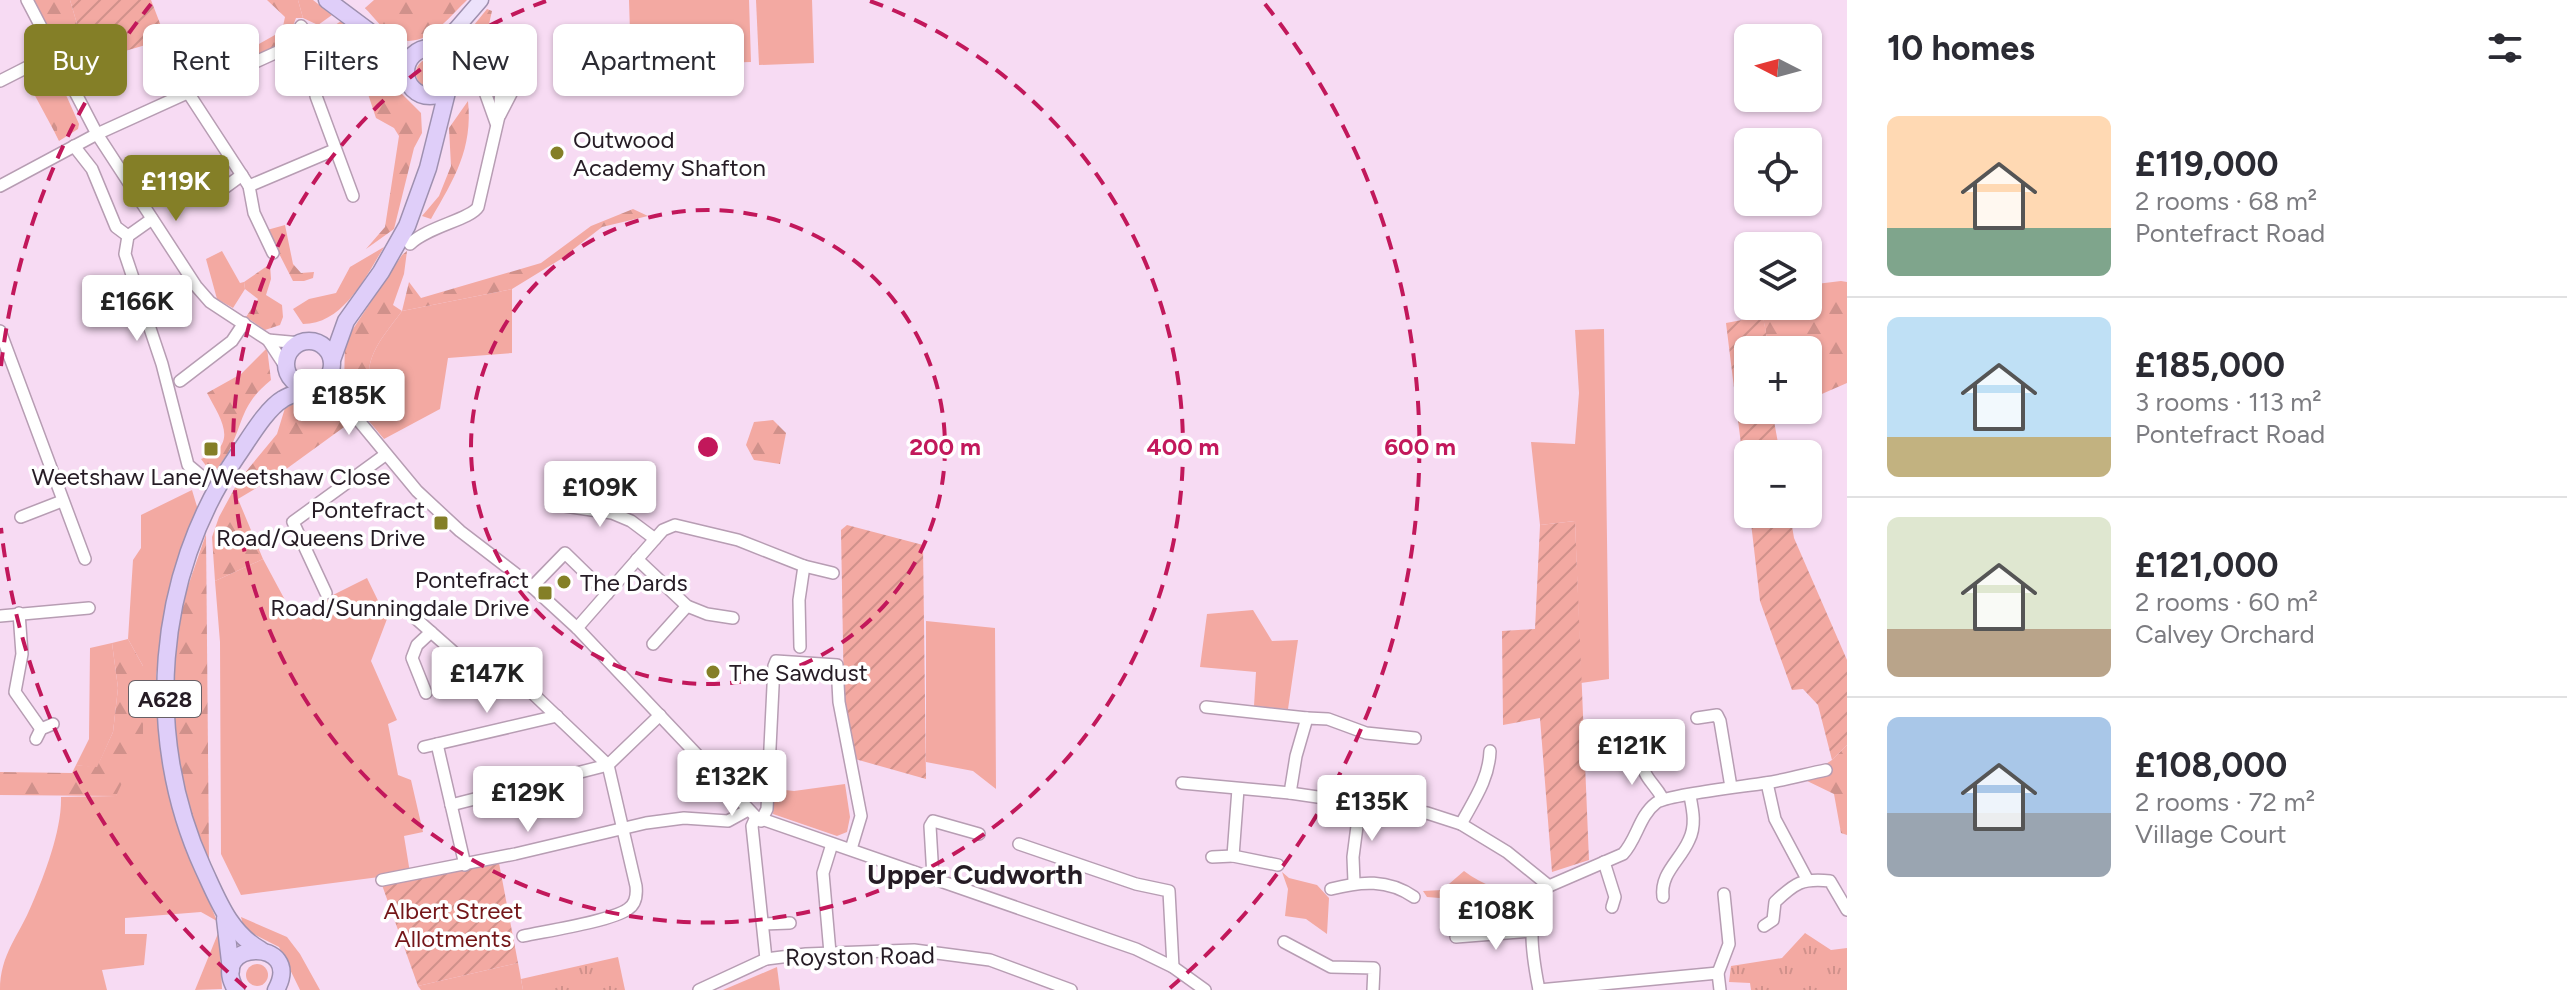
<!DOCTYPE html>
<meta charset="utf-8">
<style>
:root{--surface:#fff;--page:#f7f7f7;--text:#2b2b33;--muted:#7c7c81;--line:#e1e1e2;--accent:#847f27}
body{margin:0;font-family:Figtree,sans-serif;background:var(--page);color:var(--text);height:100vh;display:flex;flex-direction:column;font-size:30px;white-space:nowrap}
*{box-sizing:border-box;margin:0}
p{font-size:26px;color:var(--muted)}
.icon{flex:none;width:44px;height:44px;fill:none;stroke:currentColor;stroke-width:2;stroke-linecap:round;stroke-linejoin:round}
.map{position:relative;flex:1;overflow:hidden}
.sheet{display:flex;flex-direction:column;background:var(--surface);width:720px}
.sheet>*{flex:none}
.top-card{position:absolute;left:24px;top:24px;width:760px;height:72px;display:flex;gap:16px}
.needle{width:52px;rotate:276deg}
.buttons{position:absolute;left:1734px;top:24px;display:grid;gap:16px}
.buttons a{display:grid;place-items:center;width:88px;height:88px;border-radius:12px;background:var(--surface);box-shadow:0 2px 6px #0004;font-size:40px}
.price{position:absolute;translate:-50% -68px;padding:0 18px;border-radius:8px;background:#fff;color:#222;font-size:26px;line-height:52px;filter:drop-shadow(0 2px 4px #0008)}
.price::after{content:'';position:absolute;left:50%;top:48px;width:24px;height:18px;margin-left:-12px;background:inherit;clip-path:polygon(0 0,100% 0,50% 100%)}
.price.active{background:var(--accent);color:#fff}
ul{padding:0;list-style:none}
li{display:flex;align-items:center;gap:24px;height:200px;padding:0 40px}
li+li{border-top:2px solid var(--line)}
li span{display:grid;place-items:center;flex:none;width:224px;height:160px;border-radius:12px;color:#555}
li>.icon{margin-inline-start:auto}
span .icon{width:96px;height:96px;fill:#fffc;stroke-width:1}
li b{font-size:34px}
h2{display:flex;justify-content:space-between;align-items:center;height:96px;padding:0 40px;font-size:34px}
.pill{padding:0 28px;border-radius:12px;background:var(--surface);box-shadow:0 2px 6px #0004;font-size:28px;line-height:72px}
.pill.active{background:var(--accent);color:#fff}
main{display:flex;flex:1;min-height:0}
.map>svg:first-child{display:block}
</style>
<main>
<div class="map">
<svg width="1847" height="990" viewBox="0 0 1847 990">
<defs>
<pattern id="forest-firs" width="22" height="20" patternUnits="userSpaceOnUse" patternTransform="scale(2)"><rect width="22" height="20" fill="#f3a9a2"/><path d="M5 1l3.5 6h-7zM16 11l3.5 6h-7z" fill="#d0918b"/></pattern>
<pattern id="park-tufts" width="24" height="20" patternUnits="userSpaceOnUse" patternTransform="scale(2)"><rect width="24" height="20" fill="#f3a9a2"/><path d="M3 7l-1-3M5 7V3M7 7l1-3M15 17l-1-3M17 17v-4M19 17l1-3" fill="none" stroke="#d0918b"/></pattern>
<pattern id="garden-furrows" width="10" height="10" patternUnits="userSpaceOnUse" patternTransform="scale(2)"><rect width="10" height="10" fill="#f3a9a2"/><path d="M-1 1l2-2M0 10L10 0M9 11l2-2" fill="none" stroke="#d0918b"/></pattern>
</defs>
<rect width="100%" height="100%" fill="#f7dbf3"/>
<g fill="#f3a9a2">
<path d="M298,0H313L332,15L318,25L303,18Z"/>
<path d="M629,0H749L751,62L631,65Z"/>
<path d="M756,0H812L814,63L759,65Z"/>
<path d="M341,21L382,51L319,39V36Z"/>
<circle cx="430" cy="73" r="14"/>
<path d="M54,80L62,86L79,124L78,129L59,141L54,131H57L52,100Z"/>
<path d="M384,247C365,278 343,324 303,324L293,309L309,299L336,293L350,267Z"/>
<path d="M222,251L240,283L244,282L245,289L233,308L217,299L206,259Z"/>
<path d="M512,289V353L448,358L440,409L384,439L368,420L376,395C356,364 384,336 402,311Z"/>
<path d="M1604,329L1609,679L1581,683L1575,521L1540,525L1531,442L1575,444L1579,393L1575,330Z"/>
<path d="M192,490L198,510L172,588L156,675L164,760L185,844L217,921L201,912L125,918V934H147L144,965L102,970L107,990H0C0,954 19,936 32,904C45,874 62,829 61,797L116,796L143,666L128,639L133,560L141,548V515Z"/>
<path d="M263,559L293,615L367,578L387,619L371,661L397,720L388,724L398,775L411,780L423,832L404,836L410,873L241,895L221,854L220,642L215,581Z"/>
<path d="M1253,610L1272,641L1298,640L1288,709L1254,706L1256,672L1200,667L1207,614Z"/>
<path d="M926,621L995,628L996,789L973,771L926,762Z"/>
<path d="M112,643L118,688L113,732L97,768L76,765L89,739L90,648Z"/>
<path d="M845,784L850,817L847,832L837,836L773,814L775,789L794,791Z"/>
<path d="M1464,871C1485,887 1509,894 1535,892L1529,905L1427,897L1423,891L1442,890Z"/>
<path d="M1282,872L1289,878L1317,885L1329,898L1327,934L1306,919L1285,916L1288,889Z"/>
<path d="M241,917L287,937L300,954L320,990H300L279,947L244,929Z"/>
<path d="M219,931L222,989L195,990Z"/>
<path d="M518,963L523,990H421L418,986Z"/>
<circle cx="257" cy="975" r="11"/>
<path d="M777,967L780,990H723Z"/>
</g>
<g fill="url(#forest-firs)">
<path d="M34,0H70L82,41L59,51Z"/>
<path d="M267,0H298L303,18H296L287,42L200,82V77L282,31L285,17Z"/>
<path d="M374,0H467C449,17 426,49 398,39C386,34 374,17 365,8Z"/>
<path d="M487,9L492,11L479,68C464,64 462,55 461,41Z"/>
<path d="M321,44L379,56L388,61L402,94L421,113L422,133L414,148L394,229L366,249L385,227L399,136L394,128L376,118L368,94L375,84Z"/>
<path d="M47,68L51,69C53,75 58,126 57,131H54L26,79Z"/>
<path d="M468,101C473,149 454,179 431,219L422,216L439,196L451,166L449,128Z"/>
<path d="M633,209L648,216L602,227L561,259L512,289L402,311C384,336 356,364 376,395L368,420L361,410L357,397L347,395L344,386L345,341L402,255L407,251L404,274L393,305L402,311L409,282L421,298L541,263L591,226Z"/>
<path d="M285,225L293,264L301,273L314,272L313,278L304,281H293L267,230Z"/>
<path d="M270,264L271,279L266,295L282,305L283,317L280,325L265,330L246,317L258,299L245,289L244,282Z"/>
<path d="M1841,281L1847,282V383L1808,400V350H1769L1761,306H1808V285Z"/>
<path d="M267,348L271,380C240,405 244,422 228,453C223,460 218,468 213,475L201,459C241,445 220,418 207,393L241,374Z"/>
<path d="M307,398L328,400L351,422L278,475L238,499L263,559L215,581L212,537L219,517L239,480L277,434L285,408Z"/>
<path d="M773,420L786,433L780,464L754,460L746,445L754,422Z"/>
<path d="M206,534L209,860L187,806L174,730V656L185,595Z"/>
<path d="M128,639L143,666V738L116,796L0,795V772L72,773L76,765L97,767L113,732L118,688L112,643Z"/>
<path d="M1847,745V835L1841,833L1834,794L1803,779L1832,760Z"/>
</g>
<g fill="url(#park-tufts)">
<path d="M1805,933L1831,950L1847,948V990H1751L1750,983L1729,982L1731,966L1782,958Z"/>
<path d="M618,957L625,990H523L521,979Z"/>
</g>
<g fill="url(#garden-furrows)">
<path d="M70,0H151L166,39L125,51L115,28L82,41Z"/>
<path d="M1763,316L1769,350H1748V410H1779L1780,419L1774,421L1780,454H1748V501L1726,323Z"/>
<path d="M1750,514H1790L1794,538L1847,660V745L1832,760L1818,705L1803,689L1792,690L1760,601Z"/>
<path d="M1575,521L1589,860L1552,872L1540,718L1503,725L1502,631L1535,629L1540,525Z"/>
<path d="M847,525L923,545L926,779L855,759L844,702L841,530Z"/>
<path d="M499,863L518,963L418,986L382,885Z"/>
</g>
<g fill="none" stroke-linecap="round" stroke-linejoin="round">
<g stroke="#b79db3" stroke-width="14">
<g id="minor">
<path d="M27,0L97,134L196,286L210,302L268,340L287,369"/>
<path d="M480,78L496,123"/>
<path d="M0,81L55,53"/>
<path d="M189,94L249,186L254,213L273,253"/>
<path d="M316,96L353,196"/>
<path d="M500,115L517,82"/>
<path d="M74,146L92,169L116,227L128,236"/>
<path d="M0,186L97,134L295,44L308,35L301,26"/>
<path d="M249,186L334,150"/>
<path d="M216,194L242,175"/>
<path d="M152,219L128,236L125,254L162,364L188,465L200,475"/>
<path d="M410,244C427,227 471,219 478,207L499,116L502,79"/>
<path d="M0,331L85,559"/>
<path d="M268,340L301,343"/>
<path d="M332,365L340,398"/>
<path d="M180,381L232,341L244,323"/>
<path d="M314,387L340,398L417,491L460,531L529,584L577,628L756,817L1136,949L1173,967L1205,990"/>
<path d="M551,504L612,513L631,521L655,539"/>
<path d="M21,517L62,501"/>
<path d="M637,559L687,606L707,614L733,618"/>
<path d="M532,587L565,553L607,594"/>
<path d="M326,593L293,522L385,455"/>
<path d="M19,613L22,654L15,692L41,729"/>
<path d="M0,616L89,608"/>
<path d="M414,617L474,670L492,681L527,688L608,765L636,886C637,895 636,904 628,909C612,921 546,931 523,936"/>
<path d="M577,628L655,539L663,530L675,525L738,540L804,566L833,573"/>
<path d="M653,644L687,606"/>
<path d="M800,647L799,600L804,566"/>
<path d="M426,693L412,658L417,645L431,632"/>
<path d="M1206,707L1307,718"/>
<path d="M1697,718L1717,715L1720,721L1731,787"/>
<path d="M36,739L41,729L53,724"/>
<path d="M437,744L465,865"/>
<path d="M424,747L557,716"/>
<path d="M1638,751L1641,755C1644,781 1651,778 1663,799"/>
<path d="M1182,783L1290,793L1427,813L1461,824L1507,852L1549,886"/>
<path d="M1767,783L1775,819L1807,879"/>
<path d="M1238,789L1233,856L1278,865"/>
<path d="M1290,793L1296,756L1307,718L1328,719L1366,733L1415,738"/>
<path d="M451,805L608,765L660,715"/>
<path d="M756,817L752,826L766,959"/>
<path d="M761,821L767,809L774,666L776,661L837,665L839,702L861,816L851,849"/>
<path d="M1461,824C1474,800 1489,779 1490,751"/>
<path d="M1019,844L1136,884L1169,891L1173,967"/>
<path d="M1212,857L1233,856"/>
<path d="M1604,862L1615,897L1612,907"/>
<path d="M933,877L930,826L933,821L979,834"/>
<path d="M382,880L515,854L646,823L684,818L728,821L748,810"/>
<path d="M1354,882L1353,857L1360,803"/>
<path d="M1331,889C1361,881 1388,879 1414,897"/>
<path d="M1663,897C1660,873 1680,861 1689,840C1696,826 1693,811 1690,796"/>
<path d="M763,924L790,923"/>
<path d="M1764,926L1773,920L1775,902C1795,883 1802,878 1830,881L1847,910"/>
<path d="M1456,937L1532,931"/>
<path d="M1284,942L1331,967L1374,968L1373,990"/>
<path d="M830,953L823,873L832,844"/>
<path d="M699,990L766,959L806,954L914,950L990,960L1071,990"/>
<path d="M1539,990C1533,958 1523,912 1549,886L1623,854C1637,839 1639,816 1656,803C1666,795 1748,786 1765,783C1786,780 1806,774 1826,770"/>
<path d="M1539,990L1718,973"/>
<path d="M1720,990L1718,973L1729,944L1724,894"/>
</g>
</g>
<g stroke="#9e90af" stroke-width="17">
<g id="major">
<path d="M424,49L455,30L481,0"/>
<path d="M451,60L455,30"/>
</g>
</g>
<g stroke="#9e90af" stroke-width="19">
<g id="highway">
<path d="M327,0L390,47L406,77"/>
<circle cx="430" cy="72" r="24"/>
<circle cx="309" cy="364" r="23"/>
<path d="M332,360L346,321L381,272L407,226L428,168L448,88"/>
<path d="M225,919L231,970"/>
<path d="M261,950C229,932 218,900 203,868C143,737 155,575 237,456C249,439 266,409 283,399C291,394 302,392 311,387"/>
<path d="M236,990C206,939 305,937 276,990"/>
</g>
</g>
<use href="#minor" stroke="#fff" stroke-width="11"/>
<use href="#major" stroke="#ece2fb" stroke-width="14"/>
<use href="#highway" stroke="#dfcef9" stroke-width="16"/>
</g>
<g fill="none" stroke="#c2185b" stroke-width="4" stroke-dasharray="14 10">
<circle cx="708" cy="447" r="237"/>
<path d="M870 1A475 475 0 1 1 546 1"/>
<path d="M246 988A712 712 0 0 1 1 528M1 366A712 712 0 0 1 151 4M1265 4A712 712 0 0 1 1170 988"/>
</g>
<g fill="#847f27" stroke="#fff" stroke-width="3">
<circle cx="557" cy="153" r="8"/>
<rect x="203" y="441" width="16" height="16" rx="4"/>
<rect x="433" y="515" width="16" height="16" rx="4"/>
<circle cx="564" cy="582" r="8"/>
<rect x="537" y="585" width="16" height="16" rx="4"/>
<circle cx="713" cy="672" r="8"/>
</g>
<g text-anchor="middle" dominant-baseline="central" stroke-width="7" stroke-linejoin="round" paint-order="stroke">
<rect fill="#fff" stroke="#676066" stroke-width="2" x="129" y="681" width="72" height="36" rx="6"/>
<g font-size="22" font-weight="bold" fill="#261c25">
<text x="165" y="699">A628</text>
</g>
<g font-size="24" fill="#261c25" stroke="#fff" text-anchor="start">
<text x="573" y="139">Outwood<tspan x="573" dy="28">Academy Shafton</tspan></text>
<text x="211" y="476" text-anchor="middle">Weetshaw Lane/Weetshaw Close</text>
<text x="425" y="509" text-anchor="end">Pontefract<tspan x="425" dy="28">Road/Queens Drive</tspan></text>
<text x="529" y="579" text-anchor="end">Pontefract<tspan x="529" dy="28">Road/Sunningdale Drive</tspan></text>
<text x="580" y="582">The Dards</text>
<text x="729" y="672">The Sawdust</text>
</g>
<g font-size="24" fill="#741619" stroke="#fff">
<text x="453" y="910">Albert Street<tspan x="453" dy="28">Allotments</tspan></text>
</g>
<g font-size="24" fill="#261c25" stroke="#fff">
<text transform="translate(860 956) rotate(-1)">Royston Road</text>
</g>
<g font-size="28" font-weight="bold" fill="#261c25" stroke="#fff">
<text x="975" y="874">Upper Cudworth</text>
</g>
</g>
<circle cx="708" cy="447" r="12" fill="#c2185b" stroke="#fff" stroke-width="4"/>
<g font-size="24" text-anchor="middle" font-weight="bold" fill="#c2185b" stroke="#fff" stroke-width="7" stroke-linejoin="round" paint-order="stroke">
<text x="945" y="455">200 m</text>
<text x="1183" y="455">400 m</text>
<text x="1420" y="455">600 m</text>
</g>
</svg>
<div class="buttons">
<a><svg class="needle" viewBox="-14 -14 28 28"><path d="M0-13l5 13h-10z" fill="#e53935"/><path d="M0 13l5-13h-10z" fill="#7c7c81"/></svg></a>
<a><svg class="icon" aria-label="locate" viewBox="0 0 24 24"><circle cx="12" cy="12" r="6"/><path d="M12 2v4M12 18v4M2 12h4M18 12h4"/></svg></a>
<a><svg class="icon" aria-label="layers" viewBox="0 0 24 24"><path d="M12 4l9 5-9 5-9-5zM3 14l9 5 9-5"/></svg></a>
<a>+</a>
<a>−</a>
</div>
<b class="price active" style="left:176px;top:223px">£119K</b>
<b class="price" style="left:137px;top:343px">£166K</b>
<b class="price" style="left:349px;top:437px">£185K</b>
<b class="price" style="left:600px;top:529px">£109K</b>
<b class="price" style="left:487px;top:715px">£147K</b>
<b class="price" style="left:1632px;top:787px">£121K</b>
<b class="price" style="left:732px;top:818px">£132K</b>
<b class="price" style="left:528px;top:834px">£129K</b>
<b class="price" style="left:1372px;top:843px">£135K</b>
<b class="price" style="left:1496px;top:952px">£108K</b>
<div class="top-card">
<a class="pill active">Buy</a>
<a class="pill">Rent</a>
<a class="pill">Filters</a>
<a class="pill">New</a>
<a class="pill">Apartment</a>
</div>
</div>
<section class="sheet">
<h2>10 homes<svg class="icon" aria-label="filters" viewBox="0 0 24 24"><path d="M4 7h16M4 17h16"/><circle cx="9" cy="7" r="2"/><circle cx="15" cy="17" r="2"/></svg></h2>
<ul>
<li><span style="background:linear-gradient(#ffd9b3 70%,#7fa58c 0)"><svg class="icon" aria-label="home" viewBox="0 0 24 24"><path d="M3 11l9-7 9 7M6 9v11h12V9"/></svg></span><div><b>£119,000</b><p>2 rooms · 68 m²</p><p>Pontefract Road</p></div></li>
<li><span style="background:linear-gradient(#bfe0f5 75%,#c2b280 0)"><svg class="icon" aria-label="home" viewBox="0 0 24 24"><path d="M3 11l9-7 9 7M6 9v11h12V9"/></svg></span><div><b>£185,000</b><p>3 rooms · 113 m²</p><p>Pontefract Road</p></div></li>
<li><span style="background:linear-gradient(#dfe7d0 70%,#b9a48a 0)"><svg class="icon" aria-label="home" viewBox="0 0 24 24"><path d="M3 11l9-7 9 7M6 9v11h12V9"/></svg></span><div><b>£121,000</b><p>2 rooms · 60 m²</p><p>Calvey Orchard</p></div></li>
<li><span style="background:linear-gradient(#a9c7e8 60%,#9aa5b1 0)"><svg class="icon" aria-label="home" viewBox="0 0 24 24"><path d="M3 11l9-7 9 7M6 9v11h12V9"/></svg></span><div><b>£108,000</b><p>2 rooms · 72 m²</p><p>Village Court</p></div></li>
</ul>
</section>
</main>
